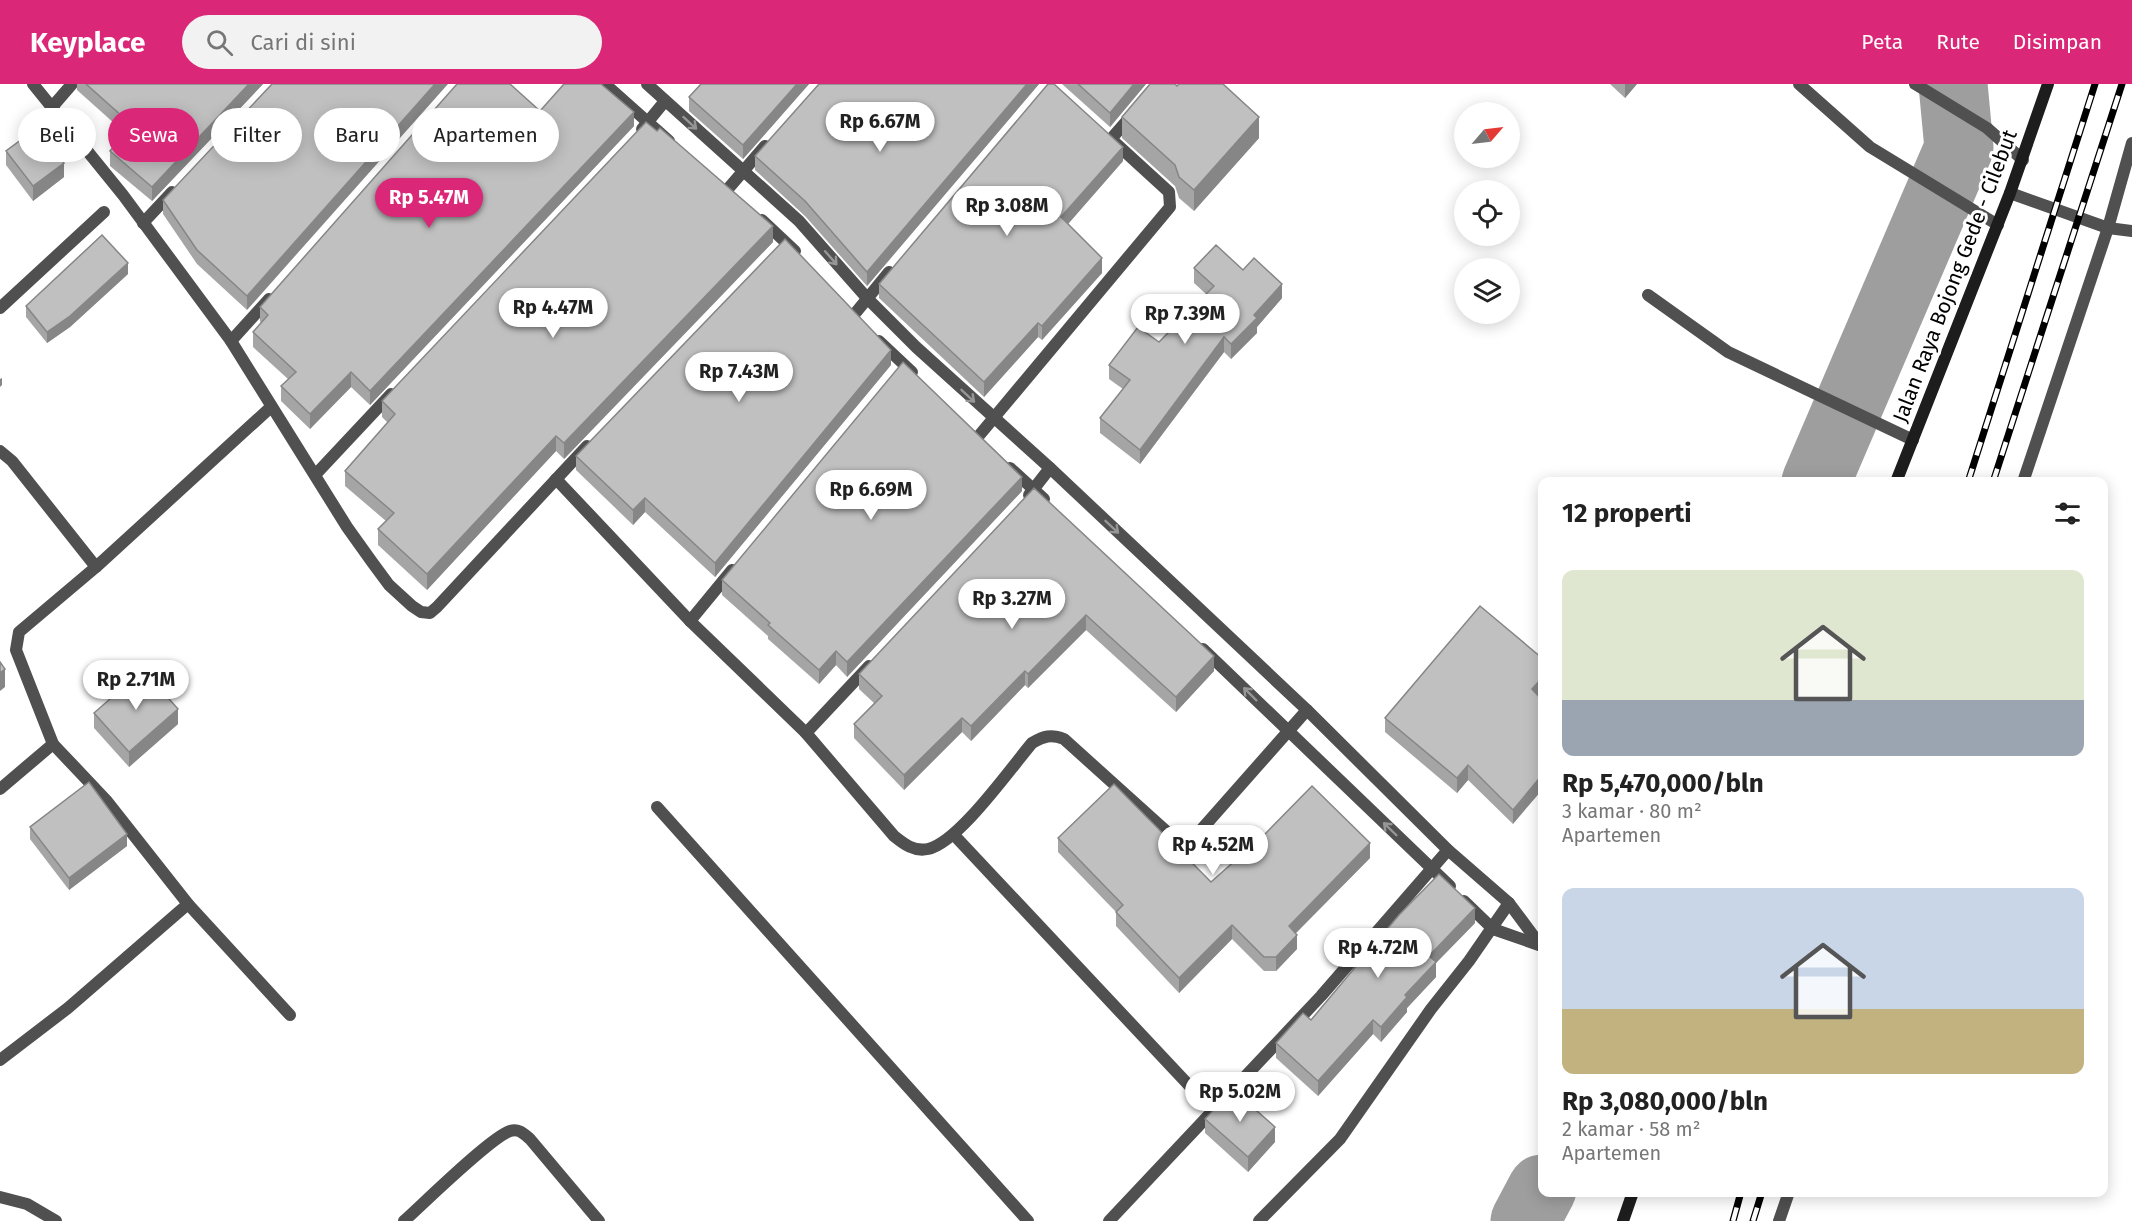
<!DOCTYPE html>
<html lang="id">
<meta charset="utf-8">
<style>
:root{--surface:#fff;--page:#f2f2f2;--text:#222;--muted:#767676;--accent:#db2777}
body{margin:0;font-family:"Fira Sans",sans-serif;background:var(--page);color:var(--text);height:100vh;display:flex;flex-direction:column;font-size:22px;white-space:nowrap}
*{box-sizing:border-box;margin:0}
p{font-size:20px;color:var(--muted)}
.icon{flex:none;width:33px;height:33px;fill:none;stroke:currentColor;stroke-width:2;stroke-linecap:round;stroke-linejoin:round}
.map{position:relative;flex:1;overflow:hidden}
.details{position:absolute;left:1538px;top:393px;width:570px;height:720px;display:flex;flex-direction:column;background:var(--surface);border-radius:12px;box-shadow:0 3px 15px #0003}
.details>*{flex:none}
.hud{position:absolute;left:18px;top:24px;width:570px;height:54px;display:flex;gap:12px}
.needle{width:39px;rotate:62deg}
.buttons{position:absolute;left:1454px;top:18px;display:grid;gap:12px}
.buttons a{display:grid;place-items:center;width:66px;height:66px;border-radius:50%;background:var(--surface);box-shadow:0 3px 15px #0003;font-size:30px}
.price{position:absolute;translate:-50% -51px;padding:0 14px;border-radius:21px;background:#fff;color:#222;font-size:20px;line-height:39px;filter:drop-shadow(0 2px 3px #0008)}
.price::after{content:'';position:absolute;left:50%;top:36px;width:18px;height:14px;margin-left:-9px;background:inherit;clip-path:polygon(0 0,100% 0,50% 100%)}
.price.on{background:var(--accent);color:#fff}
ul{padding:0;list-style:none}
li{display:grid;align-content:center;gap:12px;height:318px;padding:0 24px}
li span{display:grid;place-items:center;height:186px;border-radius:12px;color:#555}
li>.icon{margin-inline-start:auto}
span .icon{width:108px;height:108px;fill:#fffc;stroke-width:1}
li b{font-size:26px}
h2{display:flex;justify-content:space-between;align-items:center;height:72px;padding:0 24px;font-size:26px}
.chip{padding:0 21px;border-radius:27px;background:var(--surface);box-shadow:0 3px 15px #0003;font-size:21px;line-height:54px}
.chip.on{background:var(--accent);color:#fff}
header{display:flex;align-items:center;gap:36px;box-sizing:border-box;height:84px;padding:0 30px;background:var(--accent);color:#fff}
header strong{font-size:28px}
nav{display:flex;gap:33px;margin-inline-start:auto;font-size:21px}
.search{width:420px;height:54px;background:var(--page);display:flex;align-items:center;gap:15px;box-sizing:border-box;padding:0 21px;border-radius:33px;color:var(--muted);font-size:22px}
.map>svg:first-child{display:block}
</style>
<header>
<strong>Keyplace</strong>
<div class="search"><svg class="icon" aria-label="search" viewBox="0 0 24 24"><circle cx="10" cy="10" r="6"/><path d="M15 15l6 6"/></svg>Cari di sini</div>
<nav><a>Peta</a><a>Rute</a><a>Disimpan</a></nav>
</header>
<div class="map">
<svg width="2132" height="1137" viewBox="0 0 2132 1137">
<rect width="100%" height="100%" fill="#fff"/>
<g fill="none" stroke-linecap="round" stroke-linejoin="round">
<g stroke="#9e9e9e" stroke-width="69">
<path d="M1816,398L1959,64L1953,0"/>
<path d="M1525,1137L1542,1105"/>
</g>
<g stroke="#505050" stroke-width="12">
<path d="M1799,0L1870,63L1998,141"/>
<path d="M1915,0L1987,44L2023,76"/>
<path d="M1111,55L1132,31"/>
</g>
<g stroke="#505050" stroke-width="12">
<path d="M33,0L123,111L231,257L347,443L372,478L389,501L412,522L421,528L430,529L437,523L587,362"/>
<path d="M605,0L669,57"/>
<path d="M647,0L799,137L867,214L916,263L1050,384L1307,626L1448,766L1509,819L1541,862"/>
<path d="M53,22L72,0"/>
<path d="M642,45L665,17"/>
<path d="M727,106L765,62"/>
<path d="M2010,109L2108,144L2132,147"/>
<path d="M762,136L795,167"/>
<path d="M143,139L172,108"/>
<path d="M1648,211L1728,268L1913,356"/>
<path d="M0,224L104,128"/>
<path d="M853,232L889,188"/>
<path d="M231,257L269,215"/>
<path d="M879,257L912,288"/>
<path d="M977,354L1170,123L1169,108L1111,55"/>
<path d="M0,367L12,377L96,483"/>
<path d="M1010,384L1044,415"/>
<path d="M316,390L391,310"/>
<path d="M556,395L690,537L806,649L894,752C904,760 914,768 928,765C958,759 1010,685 1032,659C1044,652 1051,650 1064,655L1176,756L1182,758L1193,755L1307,626"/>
<path d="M2023,398L2108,144L2132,59"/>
<path d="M1029,411L1050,384"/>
<path d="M690,537L732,486"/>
<path d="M1203,565L1450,802"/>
<path d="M806,649L869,582"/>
<path d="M0,705L53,660"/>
<path d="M657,723L1028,1137"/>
<path d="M954,751L1214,1028"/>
<path d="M1464,817L1493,845L1539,861"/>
<path d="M188,820L290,931"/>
<path d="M0,976L68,924L188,820L106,716L53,660L16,566L19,548L96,483L271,323"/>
<path d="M0,1113L27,1120L56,1137"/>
<path d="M404,1137C424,1119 491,1053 510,1047C519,1044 524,1050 530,1055L599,1137"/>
<path d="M1109,1137L1321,912L1448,766"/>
<path d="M1259,1137L1340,1055L1431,925L1469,877L1509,819"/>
<path d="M1779,1137L1789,1108"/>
</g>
<g stroke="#1d1d1d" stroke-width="12">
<path d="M1896,398L2010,109L2048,0"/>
<path d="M1623,1137L1633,1108"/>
</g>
<g stroke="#000" stroke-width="7">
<g id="rail">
<path d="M1968,398L2095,0"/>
<path d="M1993,398L2122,0"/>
<path d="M1733,1137L1741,1108"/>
<path d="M1753,1137L1762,1108"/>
</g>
</g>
<use href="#rail" stroke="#fff" stroke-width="4.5" stroke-dasharray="14" stroke-linecap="butt"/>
</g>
<g fill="#a5a5a5">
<path d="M77,0H263L152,117L110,82V67L125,49L77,6Z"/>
<path d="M272,0L247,226L197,180L163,130V116Z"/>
<path d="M701,0H809L743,75L689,27V13Z"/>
<path d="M819,0H1039L867,202L805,132L755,86V72Z"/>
<path d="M1062,0H1146L1110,43Z"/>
<path d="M1610,0H1637L1625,14Z"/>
<path d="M1177,2L1259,54L1194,127L1179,114L1175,102L1122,54V33Z"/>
<path d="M540,27L634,42L370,321L351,303L310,345L281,317V302L288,295L253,263V248L261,239L260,237V223Z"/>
<path d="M6,67L64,93L33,117L6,81Z"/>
<path d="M1123,77L1068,140L1102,189L1042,256L1038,253L984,313L879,214V200Z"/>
<path d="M773,158L564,375L556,367L427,506L378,461V445L386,437L345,402V387L388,339L382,333V317Z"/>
<path d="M1194,184L1243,186L1282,214L1257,243V249L1231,275L1224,268L1140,380L1100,349V334L1123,305L1109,295V281L1159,258L1206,210L1194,199Z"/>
<path d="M128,190L70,243L47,259L26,233V222Z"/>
<path d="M891,281L715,493L645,428L633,441L576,386V372Z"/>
<path d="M1034,404L1214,587L1176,628L1086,546L1028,604L1025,601L971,657L962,648L904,706L854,654V640L874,619L859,605V590Z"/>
<path d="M1022,407L847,593L836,581L819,600L768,555V552L722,511V496Z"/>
<path d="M1542,574V608L1538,612L1513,740L1468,696L1457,709L1385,648V634Z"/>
<path d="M94,629L178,640L129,683L94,644Z"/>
<path d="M30,743L127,762L69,806L30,755Z"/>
<path d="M1058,754L1211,798L1370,774L1296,849L1297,865L1276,887H1264L1232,855L1179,909L1116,842V828L1058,768Z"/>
<path d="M1475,839L1436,879V893L1407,924V928L1381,958L1373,950L1318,1012L1276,974V959Z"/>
<path d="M1205,1035L1275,1058L1248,1088L1205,1049Z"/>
</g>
<g fill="#868686">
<path d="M249,0H263L152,117V103Z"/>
<path d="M435,0H448L247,226V212Z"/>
<path d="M797,0H809L743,75V61Z"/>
<path d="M1027,0H1039L867,202V188Z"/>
<path d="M1134,0H1146L1110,43V29Z"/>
<path d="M1625,0H1637L1625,14Z"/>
<path d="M634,28V42L370,321V307Z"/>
<path d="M1259,33V54L1194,127V106Z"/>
<path d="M1123,63V77L1061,148V133Z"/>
<path d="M64,79V93L33,117V102Z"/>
<path d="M773,142V158L564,375V359Z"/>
<path d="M1102,174V189L1042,256V242Z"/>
<path d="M128,179V190L70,243L47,259V248Z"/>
<path d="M1282,200V214L1257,243V249L1231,275V260L1254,231Z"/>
<path d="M1038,239V253L984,313V298Z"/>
<path d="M1224,253V268L1140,380V366Z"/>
<path d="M891,266V281L715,493V479Z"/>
<path d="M351,288V303L310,345V330Z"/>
<path d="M2,294V301L0,303V295Z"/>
<path d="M556,352V367L427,506V490Z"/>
<path d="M1022,393V407L847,593V578Z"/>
<path d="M645,414V428L633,441V426Z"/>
<path d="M1086,531V546L1028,604V590Z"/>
<path d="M836,567V581L819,600V586Z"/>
<path d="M1214,572V587L1176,628V613Z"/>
<path d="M5,585V603L0,607V589Z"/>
<path d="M1025,587V601L971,657V642Z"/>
<path d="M1542,594V608L1532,620V605Z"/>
<path d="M178,625V640L129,683V668Z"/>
<path d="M962,634V648L904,706V691Z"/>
<path d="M1468,681V696L1457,709V694Z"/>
<path d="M1542,691V706L1513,740V726Z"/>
<path d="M127,750V762L69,806V794Z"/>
<path d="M1370,759V774L1289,856V842Z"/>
<path d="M1475,824V839L1436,879V893L1407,924V928L1381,958V943L1405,911L1429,872Z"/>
<path d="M1232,841V855L1179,909V894Z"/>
<path d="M1297,851V865L1276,887V873Z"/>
<path d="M1373,936V950L1318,1012V997Z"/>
<path d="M1275,1043V1058L1248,1088V1073Z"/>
</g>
<g fill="#c0c0c0" stroke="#868686" stroke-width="1.5">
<path d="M86,0H249L152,103L110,67L132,41Z"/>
<path d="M272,0H435L247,212L197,166L163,116Z"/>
<path d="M457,0H510L540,27L564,0H601L634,28L370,307L351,288L310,330L281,302L296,288L253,248L268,231L260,223Z"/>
<path d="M701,0H797L743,61L689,13Z"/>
<path d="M819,0H1027L867,188L805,117L755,72Z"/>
<path d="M1048,0H1054L1123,63L1061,133L1102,174L1042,242L1038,239L984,298L879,200Z"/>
<path d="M1078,0H1134L1110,29Z"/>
<path d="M1150,0H1175L1177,2L1179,0H1223L1259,33L1194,106L1179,93L1175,81L1122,33Z"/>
<path d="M646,38L657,47L660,44L773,142L564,359L556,352L427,490L378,445L394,429L345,387L395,330L382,317Z"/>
<path d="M37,44L64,79L33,102L6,67Z"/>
<path d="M102,151L128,179L70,232L47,248L26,222Z"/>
<path d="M785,155L891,266L715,479L645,414L633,426L576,372Z"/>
<path d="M1216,161L1243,186L1254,174L1282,200L1254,231L1257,234L1231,260L1224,253L1140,366L1100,334L1130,296L1109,281L1138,243L1159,258L1214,202L1194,184Z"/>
<path d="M903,278L1022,393L847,578L836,567L819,586L768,541L770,539L722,496Z"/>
<path d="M1034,404L1214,572L1176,613L1086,531L1028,590L1025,587L971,642L962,634L904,691L854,640L882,612L859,590Z"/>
<path d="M1480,522L1542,574V594L1532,605L1542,616V691L1513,726L1468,681L1457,694L1385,634Z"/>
<path d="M0,578L5,585L0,589Z"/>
<path d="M143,586L178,625L129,668L94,629Z"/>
<path d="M89,698L127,750L69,794L30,743Z"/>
<path d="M1114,700L1211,798L1266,749L1312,702L1370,759L1289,842L1297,851L1276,873H1264L1232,841L1179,894L1116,828L1123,821L1058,754Z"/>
<path d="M1439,790L1475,824L1429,872L1436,878L1405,911L1407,913L1381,943L1373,936L1318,997L1276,959L1303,929L1311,936L1399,831Z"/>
<path d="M1232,1005L1275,1043L1248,1073L1205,1035Z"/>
</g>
<defs><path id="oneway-shaft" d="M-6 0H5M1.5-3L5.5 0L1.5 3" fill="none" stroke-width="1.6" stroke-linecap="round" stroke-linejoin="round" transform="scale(1.5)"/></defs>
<g stroke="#969696">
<use href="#oneway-shaft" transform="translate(690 39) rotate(42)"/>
<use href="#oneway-shaft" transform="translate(831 174) rotate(49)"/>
<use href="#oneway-shaft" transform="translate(968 312) rotate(43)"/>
<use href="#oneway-shaft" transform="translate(1112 443) rotate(43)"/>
<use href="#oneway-shaft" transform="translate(1250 610) rotate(-135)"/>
<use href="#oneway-shaft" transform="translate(1390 745) rotate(-136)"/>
</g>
<g text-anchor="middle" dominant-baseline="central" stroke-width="6" stroke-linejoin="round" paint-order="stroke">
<g font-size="21" fill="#000" stroke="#fff">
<text transform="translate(1955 192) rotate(-69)">Jalan Raya Bojong Gede - Cilebut</text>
</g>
</g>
</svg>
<div class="buttons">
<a><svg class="needle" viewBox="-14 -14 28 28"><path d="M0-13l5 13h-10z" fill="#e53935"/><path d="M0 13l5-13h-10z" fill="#767676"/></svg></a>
<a><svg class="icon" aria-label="locate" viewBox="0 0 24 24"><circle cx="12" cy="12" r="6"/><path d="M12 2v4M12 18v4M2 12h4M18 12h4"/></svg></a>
<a><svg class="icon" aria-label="layers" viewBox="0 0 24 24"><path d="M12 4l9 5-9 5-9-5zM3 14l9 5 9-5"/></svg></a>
</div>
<b class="price" style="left:880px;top:69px">Rp 6.67M</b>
<b class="price on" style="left:429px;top:145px">Rp 5.47M</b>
<b class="price" style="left:1007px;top:153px">Rp 3.08M</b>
<b class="price" style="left:553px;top:255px">Rp 4.47M</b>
<b class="price" style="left:1185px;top:261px">Rp 7.39M</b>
<b class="price" style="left:739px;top:319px">Rp 7.43M</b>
<b class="price" style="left:871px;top:437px">Rp 6.69M</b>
<b class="price" style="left:1012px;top:546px">Rp 3.27M</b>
<b class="price" style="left:136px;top:627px">Rp 2.71M</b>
<b class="price" style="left:1213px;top:792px">Rp 4.52M</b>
<b class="price" style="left:1378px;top:895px">Rp 4.72M</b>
<b class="price" style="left:1240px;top:1039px">Rp 5.02M</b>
<div class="hud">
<a class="chip">Beli</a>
<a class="chip on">Sewa</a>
<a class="chip">Filter</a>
<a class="chip">Baru</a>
<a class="chip">Apartemen</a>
</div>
<section class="details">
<h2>12 properti<svg class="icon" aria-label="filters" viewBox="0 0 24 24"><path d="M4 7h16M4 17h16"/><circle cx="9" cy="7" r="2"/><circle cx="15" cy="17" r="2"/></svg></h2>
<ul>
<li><span style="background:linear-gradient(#dfe7d0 70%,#9aa5b1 0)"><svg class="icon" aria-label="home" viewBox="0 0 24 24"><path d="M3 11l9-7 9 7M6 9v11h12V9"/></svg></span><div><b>Rp 5,470,000/bln</b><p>3 kamar · 80 m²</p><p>Apartemen</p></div></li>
<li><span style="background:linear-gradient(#c9d6e8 65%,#c2b280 0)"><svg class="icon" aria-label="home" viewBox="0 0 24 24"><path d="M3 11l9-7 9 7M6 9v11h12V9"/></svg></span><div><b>Rp 3,080,000/bln</b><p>2 kamar · 58 m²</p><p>Apartemen</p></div></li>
</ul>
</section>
</div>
